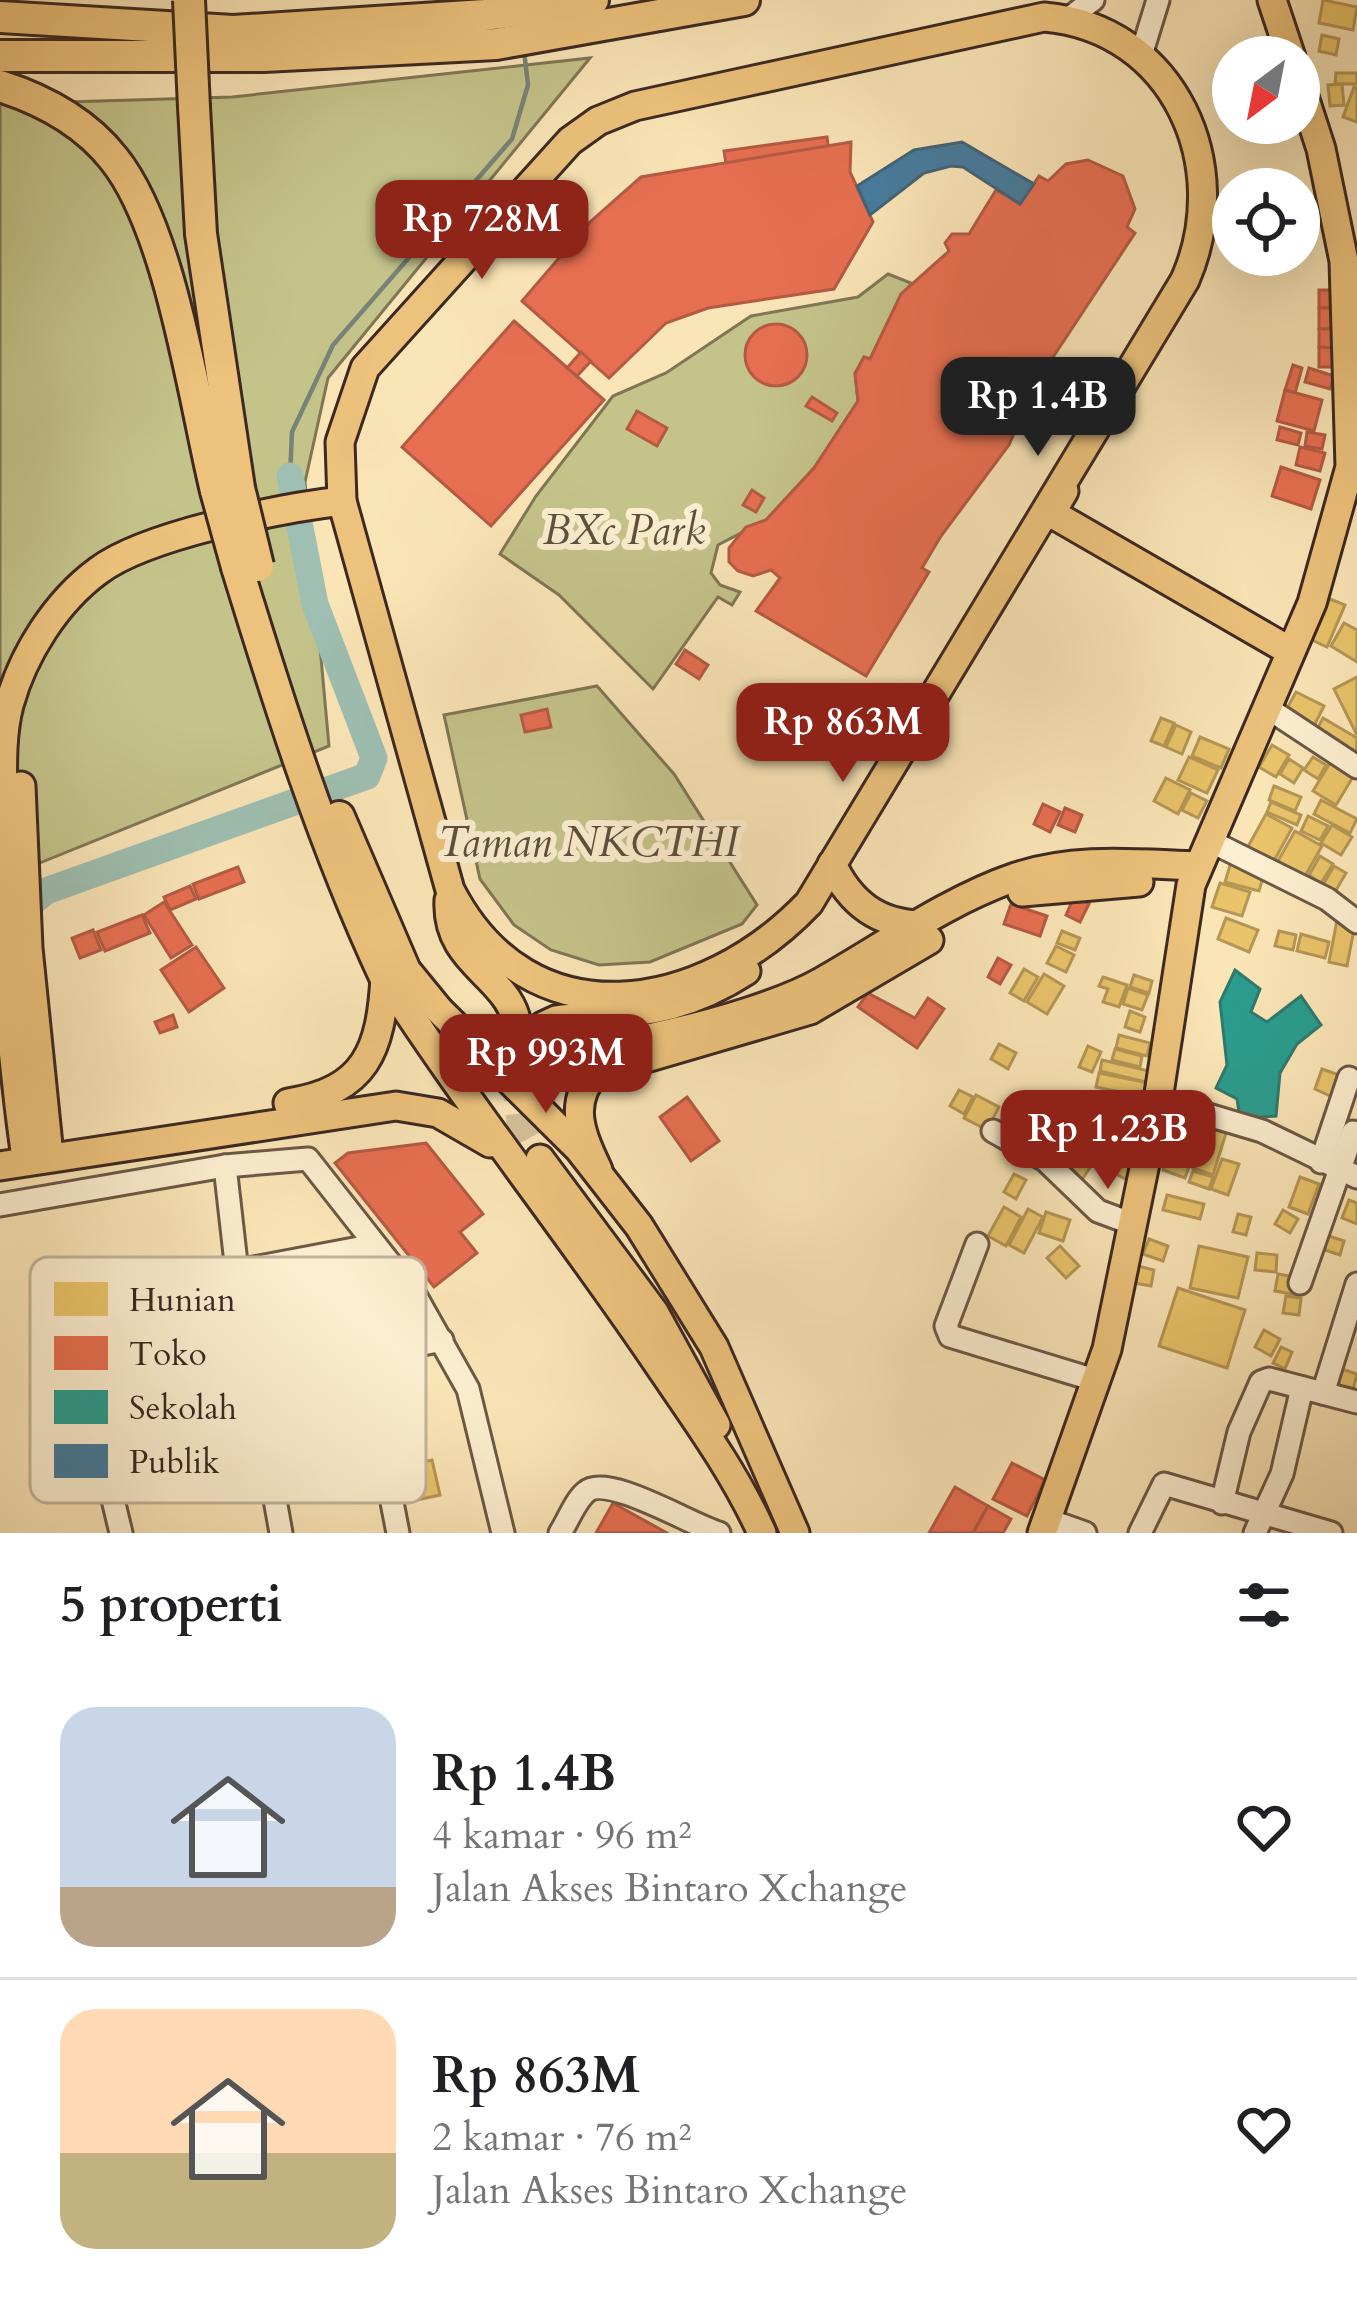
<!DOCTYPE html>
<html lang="id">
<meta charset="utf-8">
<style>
:root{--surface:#fff;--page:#f2f2f2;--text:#202124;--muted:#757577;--line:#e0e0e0;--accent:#8f2418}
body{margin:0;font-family:Cardo,serif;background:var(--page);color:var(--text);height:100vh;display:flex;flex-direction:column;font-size:45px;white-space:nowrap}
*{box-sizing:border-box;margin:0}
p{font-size:39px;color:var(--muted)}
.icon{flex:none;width:66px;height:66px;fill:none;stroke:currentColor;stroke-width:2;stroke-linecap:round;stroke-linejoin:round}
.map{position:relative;height:1533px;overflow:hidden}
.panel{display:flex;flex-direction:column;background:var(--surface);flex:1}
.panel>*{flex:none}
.needle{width:78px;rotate:212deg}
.tools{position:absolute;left:1212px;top:36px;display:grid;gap:24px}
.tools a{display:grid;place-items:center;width:108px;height:108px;border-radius:50%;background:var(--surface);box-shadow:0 12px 48px #0002;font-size:60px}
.price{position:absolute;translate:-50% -102px;padding:0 27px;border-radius:24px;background:var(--accent);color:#fff;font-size:39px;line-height:78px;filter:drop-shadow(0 3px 6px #0008)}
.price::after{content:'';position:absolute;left:50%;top:72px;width:36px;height:27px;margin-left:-18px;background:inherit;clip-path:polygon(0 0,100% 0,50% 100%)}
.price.on{background:#222;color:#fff}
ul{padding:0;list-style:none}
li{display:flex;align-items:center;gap:36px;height:300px;padding:0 60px}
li+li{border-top:3px solid var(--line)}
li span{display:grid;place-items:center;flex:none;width:336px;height:240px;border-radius:36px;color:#555}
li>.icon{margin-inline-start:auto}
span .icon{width:144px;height:144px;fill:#fffc;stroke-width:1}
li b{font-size:51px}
h2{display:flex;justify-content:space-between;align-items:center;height:144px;padding:0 60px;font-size:51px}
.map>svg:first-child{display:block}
</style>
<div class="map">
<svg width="1357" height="1533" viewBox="0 0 1357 1533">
<rect width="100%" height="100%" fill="#fae5b7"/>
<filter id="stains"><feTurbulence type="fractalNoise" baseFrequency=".00167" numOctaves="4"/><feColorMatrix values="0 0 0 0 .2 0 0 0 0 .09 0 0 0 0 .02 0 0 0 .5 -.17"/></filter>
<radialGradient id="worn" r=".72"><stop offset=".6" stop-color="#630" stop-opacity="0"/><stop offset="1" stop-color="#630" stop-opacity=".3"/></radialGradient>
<g fill="#c4c38a" stroke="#807656" stroke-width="3">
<path d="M590,58L328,378L305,482L329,746L0,879V104L232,97Z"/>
<path d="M888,274L911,283L870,359L864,357L855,373L858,401L814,468L766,520L718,545L711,573L720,585L740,592L732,605L718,597L653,689L559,595L500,554L536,496L613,396L666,373L751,316L858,297Z"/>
<path d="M597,686L674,774L757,905L742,924L650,962L599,965L551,950L514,925L480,879L444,715Z"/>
</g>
<g fill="#e9c46a" stroke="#b59654" stroke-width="3">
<path d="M1323,0L1357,7L1353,30L1319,23Z"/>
<path d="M1322,35L1339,39L1336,55L1319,51Z"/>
<path d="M1336,73H1357V84H1335Z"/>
<path d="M1342,84L1344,105L1330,106L1328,85Z"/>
<path d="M1354,87L1357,88V122L1343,117Z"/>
<path d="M1330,599L1345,605L1327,647L1312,640Z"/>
<path d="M1344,623L1357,630V662L1331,646Z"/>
<path d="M1357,677V735L1334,689Z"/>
<path d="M1296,692L1324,706L1314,726L1285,712Z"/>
<path d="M1161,718L1174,723L1164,746L1151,741Z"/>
<path d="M1323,718L1357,738L1356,755L1316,731Z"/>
<path d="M1176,725L1191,732L1182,754L1166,747Z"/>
<path d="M1200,737L1229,749L1221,768L1192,756Z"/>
<path d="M1272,745L1289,755L1276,777L1259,767Z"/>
<path d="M1189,757L1218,770L1207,793L1178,780Z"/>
<path d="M1313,757L1326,765L1318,779L1304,770Z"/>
<path d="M1333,758L1356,772L1336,805L1313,791Z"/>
<path d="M1289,759L1303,768L1294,783L1280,774Z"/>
<path d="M1166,778L1190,790L1178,814L1154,801Z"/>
<path d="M1274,786L1301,797L1295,811L1269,800Z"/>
<path d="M1191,793L1207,801L1198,818L1182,810Z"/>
<path d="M1321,800L1357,819L1350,833L1314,814Z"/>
<path d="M1271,802L1301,815L1297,825L1267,812Z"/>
<path d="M1266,814L1292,828L1270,868L1244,854Z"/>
<path d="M1308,816L1328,826L1320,840L1301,831Z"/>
<path d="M1332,825L1352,837L1341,855L1321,843Z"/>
<path d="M1295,831L1322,846L1301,883L1274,868Z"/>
<path d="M1320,856L1333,864L1321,883L1309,875Z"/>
<path d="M1231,862L1265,871L1259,891L1225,882Z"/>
<path d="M1334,866L1346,873L1335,892L1323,885Z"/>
<path d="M1220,883L1250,892L1242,916L1212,907Z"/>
<path d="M1226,918L1258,930L1249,952L1218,939Z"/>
<path d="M1337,920L1355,924L1347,966L1329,962Z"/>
<path d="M1062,931L1080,938L1075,950L1057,943Z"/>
<path d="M1279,931L1296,935L1293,950L1275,946Z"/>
<path d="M1301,934L1329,942L1325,958L1297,951Z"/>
<path d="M1056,946L1074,955L1066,972L1047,963Z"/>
<path d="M1024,969L1038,977L1024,1001L1010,993Z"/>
<path d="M1044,974L1064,986L1047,1014L1027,1002Z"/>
<path d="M1134,975L1152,981L1149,993L1130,987Z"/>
<path d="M1103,977L1127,985L1119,1007L1103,1002L1108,989L1099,986Z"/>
<path d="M1128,988L1148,995L1142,1010L1123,1004Z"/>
<path d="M1130,1011L1145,1017L1140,1032L1125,1027Z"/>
<path d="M1119,1035L1150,1043L1147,1056L1116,1048Z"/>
<path d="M999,1044L1016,1053L1008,1069L991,1059Z"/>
<path d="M1088,1046L1101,1052L1092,1072L1079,1067Z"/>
<path d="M1115,1049L1142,1056L1140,1067L1112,1060Z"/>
<path d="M1102,1060L1149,1071L1146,1082L1100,1071Z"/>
<path d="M1322,1069L1342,1076L1339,1100L1315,1089Z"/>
<path d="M1099,1073L1148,1083L1145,1097L1096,1087Z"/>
<path d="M959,1090L973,1097L964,1114L950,1106Z"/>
<path d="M1101,1092L1145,1100L1143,1113L1098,1105Z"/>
<path d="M976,1095L999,1107L987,1130L964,1118Z"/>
<path d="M1092,1111L1114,1126L1103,1143L1080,1128Z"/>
<path d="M1181,1114L1205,1122L1198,1143L1174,1134Z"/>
<path d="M1206,1127L1226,1133L1213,1175L1193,1168Z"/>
<path d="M1123,1131L1139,1138L1131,1156L1115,1149Z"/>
<path d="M1084,1134L1104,1147L1093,1164L1073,1151Z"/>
<path d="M1174,1138L1196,1146L1185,1178L1163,1170Z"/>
<path d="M1107,1152L1132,1166L1125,1179L1100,1165Z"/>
<path d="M1074,1155L1091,1166L1082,1180L1065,1169Z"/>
<path d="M1222,1159L1239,1164L1228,1195L1211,1189Z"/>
<path d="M1193,1171L1213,1177L1209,1189L1189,1182Z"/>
<path d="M1014,1174L1026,1180L1016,1199L1004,1192Z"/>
<path d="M1300,1177L1319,1184L1308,1214L1289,1207Z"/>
<path d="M1167,1195L1204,1204L1200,1219L1163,1210Z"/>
<path d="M1349,1200L1357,1203V1224L1342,1218Z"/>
<path d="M1004,1207L1021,1217L1006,1246L988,1236Z"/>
<path d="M1028,1209L1043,1217L1024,1253L1009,1245Z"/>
<path d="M1283,1210L1298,1219L1290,1233L1275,1224Z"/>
<path d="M1046,1212L1070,1220L1063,1241L1039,1233Z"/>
<path d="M1238,1214L1251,1217L1246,1235L1233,1232Z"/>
<path d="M1323,1234L1344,1241L1340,1255L1319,1248Z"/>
<path d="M1149,1239L1168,1246L1163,1261L1143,1254Z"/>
<path d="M1060,1246L1079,1266L1066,1278L1047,1258Z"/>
<path d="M1199,1246L1248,1257L1238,1298L1190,1288Z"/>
<path d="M1257,1253L1277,1255L1276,1272L1255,1270Z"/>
<path d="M1138,1266L1154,1270L1151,1286L1134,1283Z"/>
<path d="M1278,1274L1300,1278L1297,1295L1275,1291Z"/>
<path d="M1178,1288L1245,1310L1227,1368L1159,1346Z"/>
<path d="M1286,1296L1301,1298L1299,1315L1283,1313Z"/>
<path d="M1264,1330L1280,1339L1271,1356L1255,1347Z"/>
<path d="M1281,1347L1292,1352L1285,1369L1273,1363Z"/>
<path d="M1336,1367L1357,1374L1351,1397L1329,1391Z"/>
<path d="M432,1460L440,1495L417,1500L414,1490L397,1494L391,1469Z"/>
</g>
<g fill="#e76f51" stroke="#b45a43" stroke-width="3">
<path d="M827,137L832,174L730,188L724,151Z"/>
<path d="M851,142L850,172L873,222L834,289L708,308L666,323L609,378L522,301L590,222L641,177Z"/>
<path d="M1088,160L1123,176L1135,209L1127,227L1135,233L1036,383L1009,445L941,536L922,568L929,572L866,676L756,611L780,578L771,570L753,576L738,571L729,562V548L746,527L766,520L814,468L858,401L855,374L864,357L870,359L901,294L949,251L945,243L952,234H969L996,190L1020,204L1039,176L1048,181L1066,164Z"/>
<rect x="1319" y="290" width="15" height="18"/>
<rect x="1319" y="308" width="15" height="21"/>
<path d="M514,321L604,400L491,526L402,447Z"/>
<circle cx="776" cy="355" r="31"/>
<path d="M1319,329H1334V348L1319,347Z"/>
<path d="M1319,347L1334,348V367H1319Z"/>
<path d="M581,352L591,361L577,376L567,368Z"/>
<path d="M1293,365L1302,368L1295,393L1285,390Z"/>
<path d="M1309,368L1334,376L1330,389L1305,382Z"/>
<path d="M1285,390L1322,400L1314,431L1277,421Z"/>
<path d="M812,397L837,413L832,421L806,406Z"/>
<path d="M637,411L667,428L657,446L627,429Z"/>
<path d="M1280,427L1301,433L1298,445L1277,440Z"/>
<path d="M1307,432L1325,435L1322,449L1305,446Z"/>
<path d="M1300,447L1325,453L1320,471L1296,465Z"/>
<path d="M1281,467L1320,480L1311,509L1272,496Z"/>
<path d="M752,490L764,498L756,512L743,505Z"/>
<path d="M685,650L708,665L699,679L676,664Z"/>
<path d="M547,709L551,727L525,732L521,715Z"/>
<path d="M1043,804L1060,812L1050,832L1034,824Z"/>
<path d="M1065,808L1082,815L1075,832L1058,825Z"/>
<path d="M238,867L244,882L199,899L193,884Z"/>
<path d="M190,886L196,899L170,910L164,897Z"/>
<path d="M1074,897L1089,904L1080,922L1066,915Z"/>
<path d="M164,902L192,945L171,958L144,915Z"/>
<path d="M1011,904L1047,916L1040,936L1004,924Z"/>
<path d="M142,915L150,933L105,951L97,932Z"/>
<path d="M93,930L101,950L80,958L72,938Z"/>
<path d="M196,947L224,988L189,1012L161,970Z"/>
<path d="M998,958L1011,965L1000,984L988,977Z"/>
<path d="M868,993L915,1018L928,998L944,1009L917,1048L858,1007Z"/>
<path d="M173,1015L177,1027L160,1033L155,1022Z"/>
<path d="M687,1097L719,1141L691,1161L660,1117Z"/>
<path d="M426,1143L483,1214L460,1232L477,1253L434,1287L335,1163L348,1153Z"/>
<path d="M1012,1463L1045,1480L1027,1516L993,1499Z"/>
<path d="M955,1487L988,1506L973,1533H929Z"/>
<path d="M613,1503L667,1533H596Z"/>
<path d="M988,1506L1011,1519L1003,1533H973Z"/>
</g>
<path fill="#2a9d8f" stroke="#2f7a6e" stroke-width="3" d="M1235,970L1260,989L1251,1012L1267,1022L1301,996L1321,1025L1297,1044L1280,1073L1276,1116L1240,1119L1237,1099L1216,1088L1227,1065L1220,1002Z"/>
<path fill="#457b9d" stroke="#426278" stroke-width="3" d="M962,142L1034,184L1020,204L963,167L951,166L924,173L870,215L857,186L914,150Z"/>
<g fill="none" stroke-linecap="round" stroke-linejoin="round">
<path stroke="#778378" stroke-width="4.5" d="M290,476L292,432L333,345L512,139L528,85L524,51"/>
<path stroke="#9ebfb2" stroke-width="27" d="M12,919L46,891L367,776L374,758L315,604L290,476"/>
<path stroke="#d4bf99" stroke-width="27" stroke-dasharray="27 14" stroke-linecap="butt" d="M514,1073L520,1122L540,1159"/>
<g stroke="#6c5846" stroke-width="27">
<g id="minor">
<path d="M1068,19L1093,0"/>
<path d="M1142,52L1158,0"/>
<path d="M1266,707L1357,767"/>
<path d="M1208,840L1327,899L1357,922"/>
<path d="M1158,1100L1262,1131L1357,1177"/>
<path d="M993,1131L1045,1160L1098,1211L1133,1224"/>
<path d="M1321,1162L1349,1078"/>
<path d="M225,1166L242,1316L281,1533"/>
<path d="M0,1205L225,1166L308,1159L415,1295L468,1389L503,1533"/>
<path d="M977,1244L946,1326L950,1336L1098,1381"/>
<path d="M238,1271L375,1245"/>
<path d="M1300,1283L1353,1132"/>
<path d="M364,1359L398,1533"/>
<path d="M255,1379L442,1340"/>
<path d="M1323,1393L1357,1284"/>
<path d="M113,1491L157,1424L177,1341"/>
<path d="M1222,1503L1239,1432L1261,1382L1269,1379L1357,1402"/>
<path d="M1048,1520L1085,1533"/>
<path d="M121,1533L85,1382L88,1361C114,1337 135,1332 167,1343L201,1325L242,1316"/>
<path d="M560,1533C568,1521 575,1501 586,1492C607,1473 691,1525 719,1533"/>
<path d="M1140,1533L1164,1484L1331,1533"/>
<path d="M1255,1533L1282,1474L1302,1388"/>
</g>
</g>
<g stroke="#3c2921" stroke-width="33">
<g id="major">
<path d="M1272,0L1291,57"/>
<path d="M1044,17C1175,28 1235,166 1185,280L809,903C703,1014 530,1045 450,890L342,501L340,442L365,368L570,141L598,121L635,106Z"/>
<path d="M1064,491L1051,513L1290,651"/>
<path d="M21,786L28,948L49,1155"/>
<path d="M832,864C850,903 878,924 921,925"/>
<path d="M1022,892L1139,882"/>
<path d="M449,900C445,968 517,976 518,1034"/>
<path d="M403,966L439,1010L579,1149L639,1226L714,1347L795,1533"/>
<path d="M385,977C470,1109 568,1231 656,1361C694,1417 734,1471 762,1533"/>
<path d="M531,1041L543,1026L556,1020C633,1011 678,1015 746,971"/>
<path d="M483,1050C559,1066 752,1021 821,982C883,947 948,900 1016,877C1075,857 1136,864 1198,866"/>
<path d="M288,1103C366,1091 381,1050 385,977"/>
<path d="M26,1159C10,1046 2,928 3,814C3,779 0,739 9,705C23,654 56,602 98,571C145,535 282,508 342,501"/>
<path d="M540,1159L654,1312L716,1425"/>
<path d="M0,1166L396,1106L438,1113L490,1143"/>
<path d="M598,1170C582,1136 567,1104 595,1073L810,1010L929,940"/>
<path d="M1042,1533L1107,1349L1158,1100L1191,885L1312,603L1350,467L1344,261L1321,149L1299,81"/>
</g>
</g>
<g stroke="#3c2921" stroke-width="36">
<g id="highway">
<path d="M0,17L233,31L485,15L593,0"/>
<path d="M0,56H264L496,44L744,0"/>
<path d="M0,86C44,100 85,122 114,159C171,230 194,400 216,491"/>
<path d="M194,107L201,234L239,488"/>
<path d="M237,567C280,707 323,844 385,977"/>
<path d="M339,817L403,966"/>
</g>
</g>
<use href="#minor" stroke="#fceed0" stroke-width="21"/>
<use href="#major" stroke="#edc27c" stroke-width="27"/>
<use href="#highway" stroke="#edc27c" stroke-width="30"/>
<g stroke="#3c2921" stroke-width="36" stroke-linecap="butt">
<g id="highway-bridge">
<path d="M189,0L194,107"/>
<path d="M239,488L258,566"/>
<path d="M216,491L237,567"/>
</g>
</g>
<use href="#highway-bridge" stroke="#edc27c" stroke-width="30"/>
</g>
<g text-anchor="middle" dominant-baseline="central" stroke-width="12" stroke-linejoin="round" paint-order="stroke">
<g font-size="42" font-style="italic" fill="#5e503b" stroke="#fceed0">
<text x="624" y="530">BXc Park</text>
<text x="588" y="842">Taman NKCTHI</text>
</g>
</g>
<rect x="30" y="1257" width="396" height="246" rx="18" fill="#fceed0" stroke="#c2b39c" stroke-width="3"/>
<rect x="54" y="1282" width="54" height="34" fill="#e9c46a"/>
<rect x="54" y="1336" width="54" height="34" fill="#e76f51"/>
<rect x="54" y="1390" width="54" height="34" fill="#2a9d8f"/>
<rect x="54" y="1444" width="54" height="34" fill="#457b9d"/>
<g font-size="33" fill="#3c2921">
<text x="129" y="1311">Hunian</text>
<text x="129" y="1365">Toko</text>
<text x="129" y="1419">Sekolah</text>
<text x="129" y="1473">Publik</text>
</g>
<rect width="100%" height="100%" filter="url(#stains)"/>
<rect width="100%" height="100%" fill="url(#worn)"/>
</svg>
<div class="tools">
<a><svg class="needle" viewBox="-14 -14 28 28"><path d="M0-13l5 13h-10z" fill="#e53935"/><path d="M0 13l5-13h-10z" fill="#757577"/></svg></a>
<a><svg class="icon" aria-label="locate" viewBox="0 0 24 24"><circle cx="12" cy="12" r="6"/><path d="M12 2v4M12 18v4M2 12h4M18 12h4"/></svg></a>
</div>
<b class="price" style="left:482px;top:282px">Rp 728M</b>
<b class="price on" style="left:1038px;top:459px">Rp 1.4B</b>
<b class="price" style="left:843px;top:785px">Rp 863M</b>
<b class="price" style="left:546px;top:1116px">Rp 993M</b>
<b class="price" style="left:1108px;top:1192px">Rp 1.23B</b>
</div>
<section class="panel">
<h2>5 properti<svg class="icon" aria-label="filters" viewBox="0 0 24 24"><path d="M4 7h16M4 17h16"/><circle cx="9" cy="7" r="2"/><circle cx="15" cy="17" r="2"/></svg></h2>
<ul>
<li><span style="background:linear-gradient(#c9d6e8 75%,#b9a48a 0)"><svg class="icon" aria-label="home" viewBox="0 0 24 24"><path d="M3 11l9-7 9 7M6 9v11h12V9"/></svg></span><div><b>Rp 1.4B</b><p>4 kamar · 96 m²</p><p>Jalan Akses Bintaro Xchange</p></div><svg class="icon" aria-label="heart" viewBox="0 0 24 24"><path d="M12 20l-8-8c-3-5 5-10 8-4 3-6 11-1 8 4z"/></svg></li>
<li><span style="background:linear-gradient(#ffd9b3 60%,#c2b280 0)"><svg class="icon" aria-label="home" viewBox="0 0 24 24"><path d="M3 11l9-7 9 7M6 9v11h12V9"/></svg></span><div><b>Rp 863M</b><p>2 kamar · 76 m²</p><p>Jalan Akses Bintaro Xchange</p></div><svg class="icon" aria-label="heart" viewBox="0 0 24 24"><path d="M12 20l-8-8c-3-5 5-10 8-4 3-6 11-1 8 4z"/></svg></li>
</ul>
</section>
